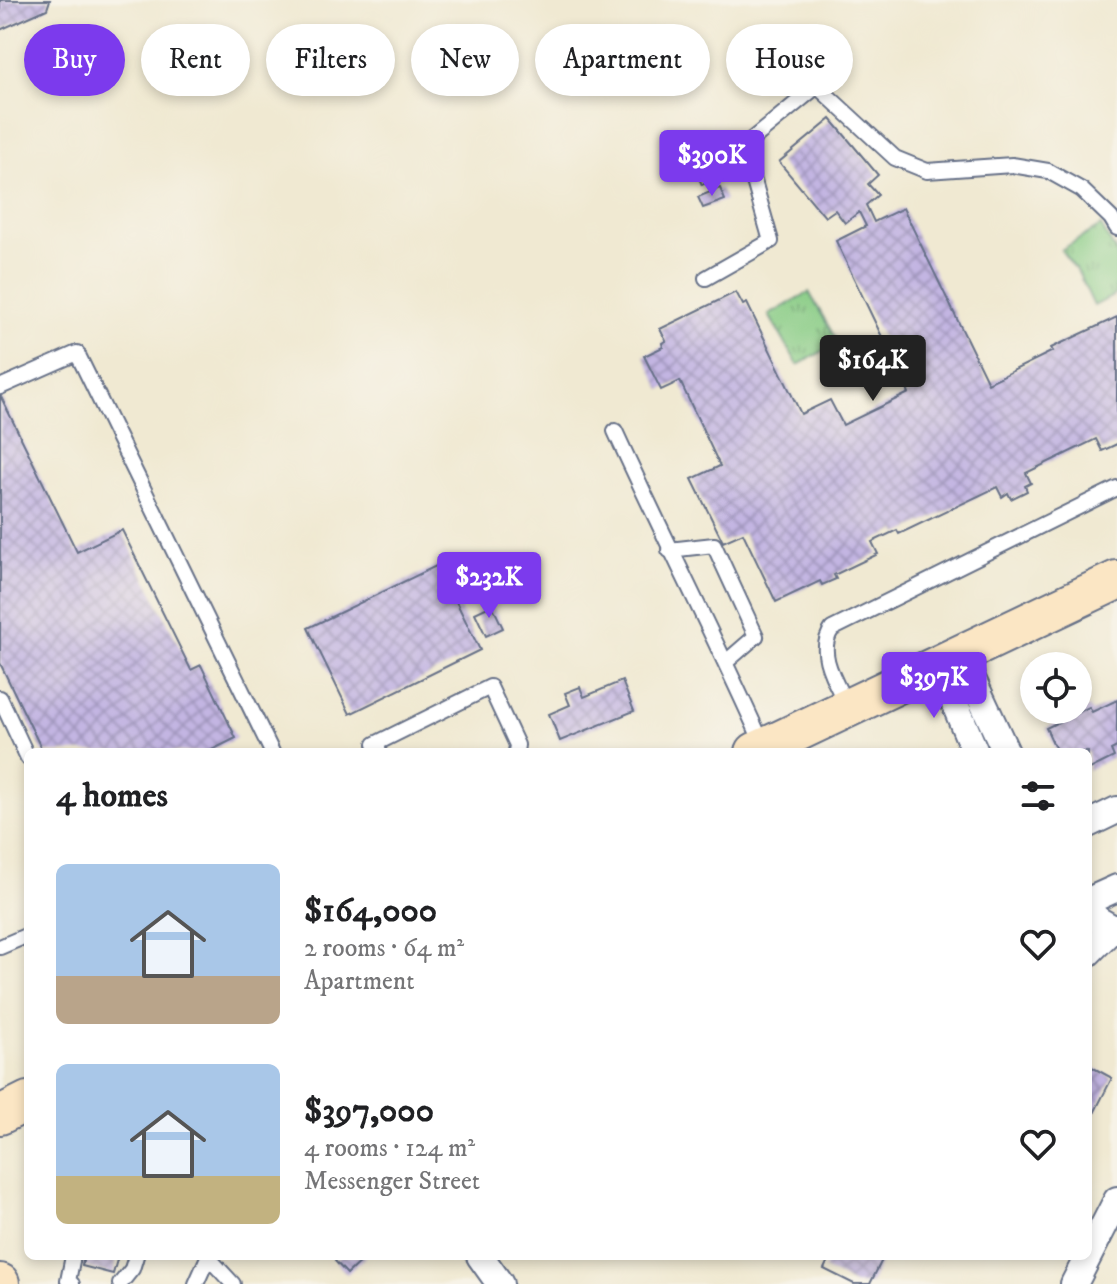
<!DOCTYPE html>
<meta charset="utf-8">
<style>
:root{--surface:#fff;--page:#f6f6f6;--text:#202124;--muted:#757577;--accent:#7c3aed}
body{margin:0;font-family:"IM FELL DW Pica",serif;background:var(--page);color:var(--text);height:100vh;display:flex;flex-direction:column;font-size:30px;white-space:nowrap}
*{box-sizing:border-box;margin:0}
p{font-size:26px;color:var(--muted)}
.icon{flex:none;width:44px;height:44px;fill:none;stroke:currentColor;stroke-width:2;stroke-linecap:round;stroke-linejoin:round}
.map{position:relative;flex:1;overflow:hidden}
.drawer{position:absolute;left:24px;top:748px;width:1068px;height:512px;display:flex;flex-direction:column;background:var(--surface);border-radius:12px;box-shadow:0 4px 12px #0003}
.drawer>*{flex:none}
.banner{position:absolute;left:24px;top:24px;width:1070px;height:72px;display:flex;gap:16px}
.tools{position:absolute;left:1020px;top:652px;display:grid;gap:16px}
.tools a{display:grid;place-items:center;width:72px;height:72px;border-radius:50%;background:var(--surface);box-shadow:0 4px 12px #0003;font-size:40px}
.price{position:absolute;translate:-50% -68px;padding:0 18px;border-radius:8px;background:var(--accent);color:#fff;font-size:26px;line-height:52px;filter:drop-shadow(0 2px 4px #0008)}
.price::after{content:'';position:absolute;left:50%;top:48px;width:24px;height:18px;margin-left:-12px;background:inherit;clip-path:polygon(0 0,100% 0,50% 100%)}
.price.on{background:#222;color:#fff}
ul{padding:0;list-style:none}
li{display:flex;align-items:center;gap:24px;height:200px;padding:0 32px}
li span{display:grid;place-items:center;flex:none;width:224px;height:160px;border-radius:12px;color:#555}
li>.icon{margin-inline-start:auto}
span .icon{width:96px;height:96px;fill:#fffc;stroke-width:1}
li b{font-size:34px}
h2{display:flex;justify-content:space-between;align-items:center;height:96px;padding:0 32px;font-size:34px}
.tag{padding:0 28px;border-radius:36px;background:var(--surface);box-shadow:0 4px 12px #0003;font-size:28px;line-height:72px}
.tag.on{background:var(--accent);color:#fff}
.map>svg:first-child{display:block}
</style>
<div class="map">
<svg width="1117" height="1284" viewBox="0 0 1117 1284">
<defs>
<pattern id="park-tufts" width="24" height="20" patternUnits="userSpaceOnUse" patternTransform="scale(2)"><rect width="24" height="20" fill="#88cc85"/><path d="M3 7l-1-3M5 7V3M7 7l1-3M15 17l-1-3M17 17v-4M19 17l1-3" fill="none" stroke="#6ea670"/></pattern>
<pattern id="building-cross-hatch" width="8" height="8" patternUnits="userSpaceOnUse" patternTransform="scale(2)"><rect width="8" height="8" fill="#c3b5e2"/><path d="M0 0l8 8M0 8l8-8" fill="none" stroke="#9e94ba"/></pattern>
</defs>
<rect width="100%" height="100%" fill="#f7f3e8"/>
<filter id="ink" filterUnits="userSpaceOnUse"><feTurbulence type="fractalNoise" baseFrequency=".0125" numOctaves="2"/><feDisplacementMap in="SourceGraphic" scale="16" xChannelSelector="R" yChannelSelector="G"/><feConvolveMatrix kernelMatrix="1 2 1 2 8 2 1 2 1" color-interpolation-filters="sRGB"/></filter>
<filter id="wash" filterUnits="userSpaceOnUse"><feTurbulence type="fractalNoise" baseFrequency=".006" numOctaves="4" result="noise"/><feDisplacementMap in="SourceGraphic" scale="32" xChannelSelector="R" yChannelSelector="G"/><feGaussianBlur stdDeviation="1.8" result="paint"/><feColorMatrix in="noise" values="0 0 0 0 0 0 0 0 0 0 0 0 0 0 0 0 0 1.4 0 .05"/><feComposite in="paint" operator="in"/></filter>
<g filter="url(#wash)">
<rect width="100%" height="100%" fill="#f0e9d2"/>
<g fill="url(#park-tufts)" stroke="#527e72" stroke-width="2">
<path d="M1101,226L1117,254V294L1094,306L1079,274L1061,250Z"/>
<path d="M809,292L838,343L798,365L769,315Z"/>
</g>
<g id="blocks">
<g fill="url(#building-cross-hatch)">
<path d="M0,0H50L47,9L0,30Z"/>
<path d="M831,119L878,175L868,184L878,195L866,205L874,222L903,208L988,383L1053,351L1051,348L1117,317V444L1102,451L1096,439L1026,473L1031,483L1025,486L1027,491L1011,499L1008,493L1002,497L997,487L899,534L897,530L872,542L878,554L834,575L836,579L822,585L820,581L776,602L743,533L723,542L692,479L720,466L680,381L661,390L644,356L663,347L662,343L666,341L660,329L736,292L743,305L747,303L801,414L830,400L843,425L909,393L836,241L866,226L859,212L845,223L835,210L825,217L779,162Z"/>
<path d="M708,155L718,177L702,185L692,163Z"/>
<path d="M720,188L725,200L703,208L698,197Z"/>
<path d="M0,395L77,552L122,530L191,670L201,665L236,738L208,752H43L0,663Z"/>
<path d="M438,565L480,650L350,714L308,628Z"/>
<path d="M492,605L503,628L486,636L475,613Z"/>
<path d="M622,681L634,711L560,741L549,714L570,705L565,693L580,687L584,697Z"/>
<path d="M1117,700V747L1111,750L1114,757L1088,770V752H1057L1046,728L1089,707L1092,712Z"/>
<path d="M1088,1065L1112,1078L1088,1125Z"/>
<path d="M84,1256H118L113,1274L82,1266Z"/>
<path d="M341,1256H366L347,1274L335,1261Z"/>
<path d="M830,1256H884L870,1284H854L824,1269Z"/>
</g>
</g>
</g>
<g filter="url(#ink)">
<use href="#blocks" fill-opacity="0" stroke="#667087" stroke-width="2"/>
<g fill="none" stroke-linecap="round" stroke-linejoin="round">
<g stroke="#667087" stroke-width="18">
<g id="lane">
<path d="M706,278L771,241L744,146L817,86L895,158L927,171L1012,165L1048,171L1082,190L1111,218L1117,228"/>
<path d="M0,387L77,353L272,752"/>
<path d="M615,431C663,536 716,639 763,745"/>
<path d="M669,550L714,545L756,636L726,662"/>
<path d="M0,698L28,758"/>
<path d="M848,708C837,684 815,653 832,629L1117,488"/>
<path d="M379,752L375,744L490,687L517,745L516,752"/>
<path d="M0,947L28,935"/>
<path d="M72,1284L68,1281L73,1256"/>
<path d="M120,1284L132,1269L136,1256"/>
<path d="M196,1284L208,1257L233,1284"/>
</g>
</g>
<g stroke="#667087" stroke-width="30">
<g id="street">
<path d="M961,655L1006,752"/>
<path d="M939,666L975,752"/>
<path d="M1088,824L1117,810"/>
<path d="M1088,901L1117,888"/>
<path d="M1088,910L1098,920L1117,931"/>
<path d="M1088,953L1113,928"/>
<path d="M480,1256L500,1284"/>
<path d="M1074,1284L1117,1200"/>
</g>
</g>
<g stroke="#667087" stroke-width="42">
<g id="secondary">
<path d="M755,752L1117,580"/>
<path d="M0,1115L28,1101"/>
<path d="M0,1283V1284"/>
</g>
</g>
<use href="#lane" stroke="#fff" stroke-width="14"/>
<use href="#street" stroke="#fff" stroke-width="26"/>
<use href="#secondary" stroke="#fbe6c4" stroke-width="38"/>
</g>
</g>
</svg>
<div class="tools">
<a><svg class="icon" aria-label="locate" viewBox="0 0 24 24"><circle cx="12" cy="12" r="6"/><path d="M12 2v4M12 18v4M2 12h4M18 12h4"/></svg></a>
</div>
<b class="price" style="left:712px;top:198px">$390K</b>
<b class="price on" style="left:873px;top:403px">$164K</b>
<b class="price" style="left:489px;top:620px">$232K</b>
<b class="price" style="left:934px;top:720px">$397K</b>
<div class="banner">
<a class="tag on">Buy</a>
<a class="tag">Rent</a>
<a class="tag">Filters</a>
<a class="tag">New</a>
<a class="tag">Apartment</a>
<a class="tag">House</a>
</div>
<section class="drawer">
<h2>4 homes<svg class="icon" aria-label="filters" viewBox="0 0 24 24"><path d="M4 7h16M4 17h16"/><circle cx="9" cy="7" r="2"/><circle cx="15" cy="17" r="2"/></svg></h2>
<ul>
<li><span style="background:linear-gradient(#a9c7e8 70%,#b9a48a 0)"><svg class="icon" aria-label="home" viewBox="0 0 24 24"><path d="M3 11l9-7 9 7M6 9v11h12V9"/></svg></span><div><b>$164,000</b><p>2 rooms · 64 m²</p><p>Apartment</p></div><svg class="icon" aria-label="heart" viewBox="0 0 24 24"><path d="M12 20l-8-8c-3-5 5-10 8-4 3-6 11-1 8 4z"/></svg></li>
<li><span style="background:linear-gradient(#a9c7e8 70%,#c2b280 0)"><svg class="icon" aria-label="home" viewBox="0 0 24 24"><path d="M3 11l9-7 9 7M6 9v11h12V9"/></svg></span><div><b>$397,000</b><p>4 rooms · 124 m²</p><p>Messenger Street</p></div><svg class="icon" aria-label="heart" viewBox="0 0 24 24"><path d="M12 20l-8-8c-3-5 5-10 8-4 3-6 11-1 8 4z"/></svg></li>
</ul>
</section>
</div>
